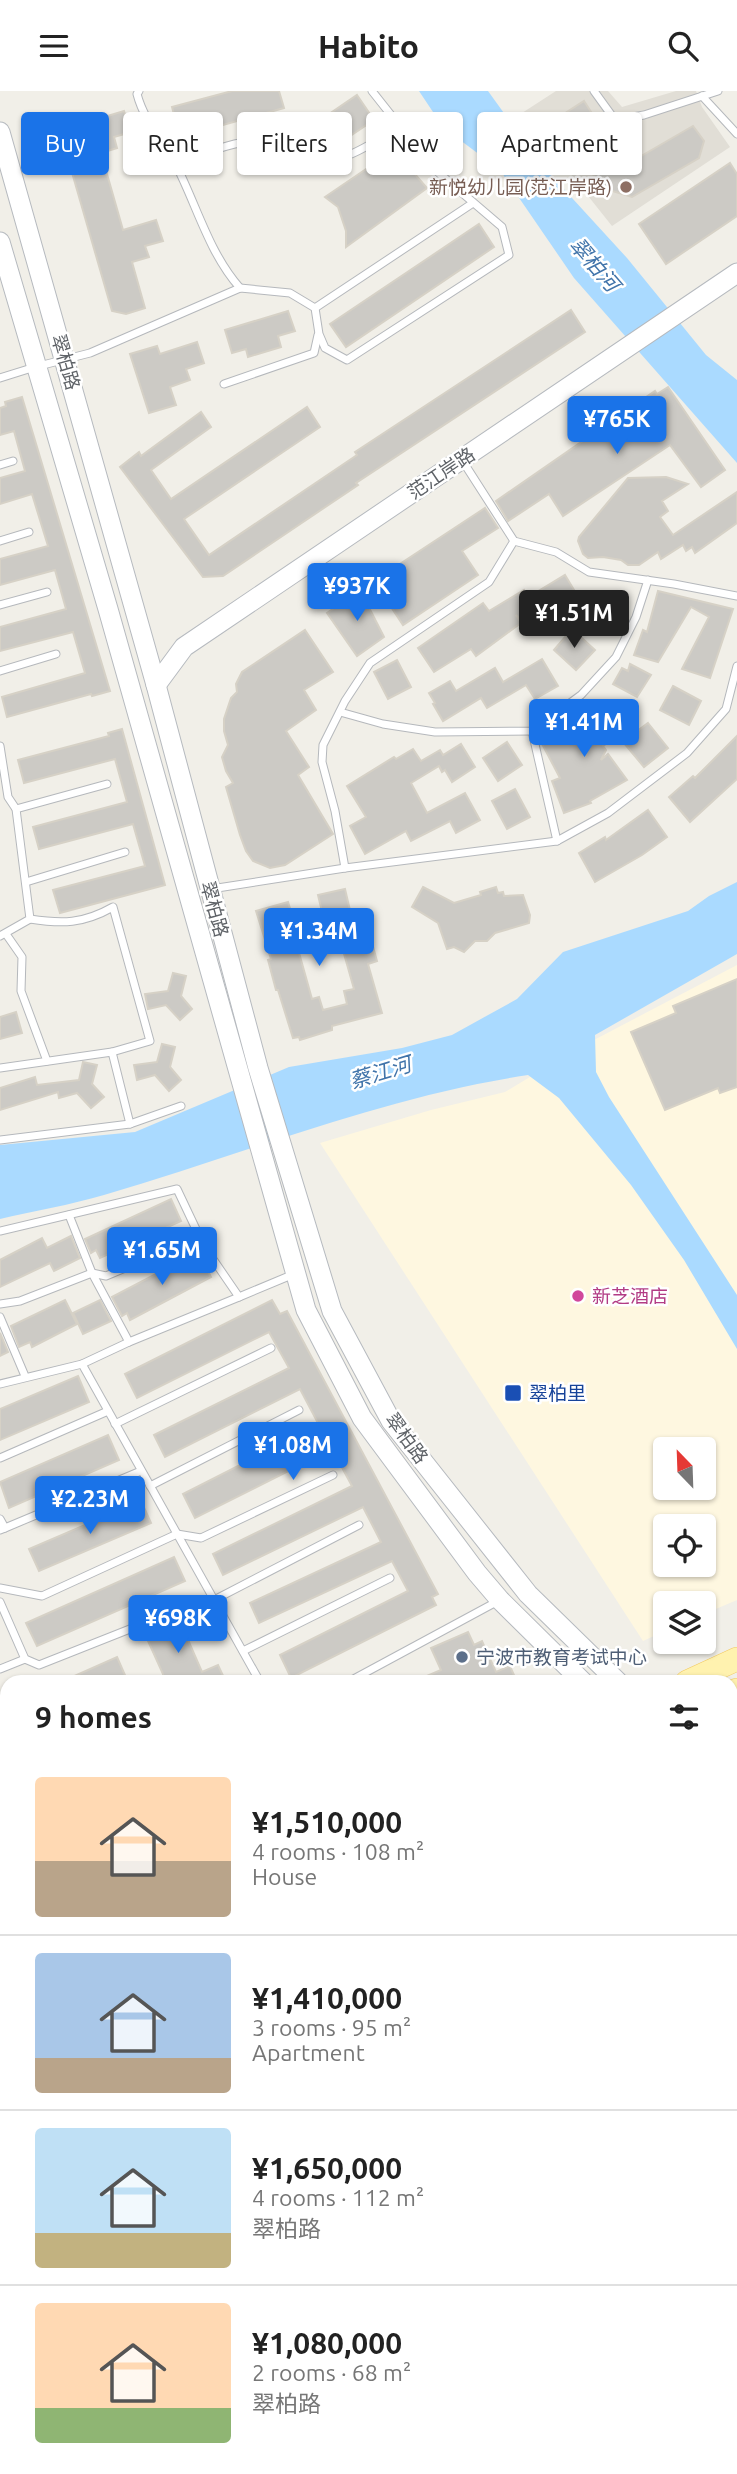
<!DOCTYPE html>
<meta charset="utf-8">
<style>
:root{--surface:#fff;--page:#f6f6f6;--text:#222;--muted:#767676;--line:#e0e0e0;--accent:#1a73e8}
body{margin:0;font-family:Ubuntu,"Noto Sans SC",sans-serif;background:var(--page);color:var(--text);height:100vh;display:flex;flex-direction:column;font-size:26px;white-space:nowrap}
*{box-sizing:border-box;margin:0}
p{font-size:23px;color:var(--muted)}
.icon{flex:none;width:38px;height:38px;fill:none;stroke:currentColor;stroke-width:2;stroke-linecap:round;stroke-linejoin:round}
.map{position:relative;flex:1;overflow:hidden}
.panel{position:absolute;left:0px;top:1584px;width:738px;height:800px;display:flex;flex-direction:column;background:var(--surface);border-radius:21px 21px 0 0;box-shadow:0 2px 5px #0004}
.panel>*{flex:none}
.hud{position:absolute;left:21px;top:21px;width:696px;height:63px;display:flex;gap:14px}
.needle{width:46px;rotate:337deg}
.fabs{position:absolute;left:653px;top:1346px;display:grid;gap:14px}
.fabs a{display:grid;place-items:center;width:63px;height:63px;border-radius:7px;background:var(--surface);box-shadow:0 2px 5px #0004;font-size:35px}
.price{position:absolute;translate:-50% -60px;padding:0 16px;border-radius:7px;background:var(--accent);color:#fff;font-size:23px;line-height:46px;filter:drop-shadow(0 2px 4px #0008)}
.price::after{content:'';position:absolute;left:50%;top:42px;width:21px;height:16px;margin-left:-10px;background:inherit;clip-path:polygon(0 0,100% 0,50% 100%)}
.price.active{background:#222;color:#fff}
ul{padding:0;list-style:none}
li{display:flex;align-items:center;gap:21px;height:175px;padding:0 35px}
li+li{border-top:2px solid var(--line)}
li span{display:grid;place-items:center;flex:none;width:196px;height:140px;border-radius:7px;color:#555}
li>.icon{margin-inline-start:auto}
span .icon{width:84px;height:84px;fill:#fffc;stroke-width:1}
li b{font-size:30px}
h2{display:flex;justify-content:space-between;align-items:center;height:84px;padding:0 35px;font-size:30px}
.tag{padding:0 24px;border-radius:7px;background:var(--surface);box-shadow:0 2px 5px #0004;font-size:24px;line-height:63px}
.tag.active{background:var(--accent);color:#fff}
header{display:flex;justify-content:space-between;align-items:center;height:91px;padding:0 35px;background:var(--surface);font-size:32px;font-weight:700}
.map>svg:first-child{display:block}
</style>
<header><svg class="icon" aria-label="menu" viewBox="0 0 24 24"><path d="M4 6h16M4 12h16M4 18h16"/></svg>Habito<svg class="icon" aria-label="search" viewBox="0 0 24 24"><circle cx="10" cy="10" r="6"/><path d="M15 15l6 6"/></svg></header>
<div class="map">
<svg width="737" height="2383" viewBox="0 0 737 2383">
<rect width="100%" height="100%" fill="#f1efe8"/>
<path fill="#fef7e0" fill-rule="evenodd" d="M737,874V1509L704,1523V1512H665V1540L643,1550L320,1052L431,1019L505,1001L573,960ZM665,1358H704V1396H665ZM665,1435H704V1474H665Z"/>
<g fill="#e1ded6">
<path d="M556,0H608L622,16L676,0H696L702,16L730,56L612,135L522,22Z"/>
<path d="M732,1734L737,1737V2041L732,2045Z"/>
<path d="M204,2377H510L500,2383H207Z"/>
</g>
<path fill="#c5e8c5" d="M254,2377V2376L486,2377L477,2383H278L279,2377L270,2383H250L248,2381Z"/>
<g fill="#aadaff">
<path d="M419,0H488L540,72L627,167L706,264L737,289V372L574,187L500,79L456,46L433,21Z"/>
<path d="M737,791V863L595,944L596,981L609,1006L737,1204V1258L684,1169L631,1094L559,1007L528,984C382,1006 244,1063 104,1104C70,1114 34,1120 0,1128V1054L135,1041L289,976L402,957L452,944L517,908L563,861L688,820L709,805Z"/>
</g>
<g fill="#cccac5" stroke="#d6d1c6" stroke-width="2">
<path d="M232,0H279L284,17L180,46L172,16Z"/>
<path d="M357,4L374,29L329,59L313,34Z"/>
<path d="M584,10L613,55L623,50L636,68L693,35L704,50L699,67L632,106L602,97L556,28Z"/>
<path d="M124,20L131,41L114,46L117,57L101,62L123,139L156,129L163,150L145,155L149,166L132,171L145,217L126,223L112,220L58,33L90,24L91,30Z"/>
<path d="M394,59L427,97L346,156V140L338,116L325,106Z"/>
<path d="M730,72L737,83V125L666,173L639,133Z"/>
<path d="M479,133L494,156L346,256L330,233Z"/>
<path d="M571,219L585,241L356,392L358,394L223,485L203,486L120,376L139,361L141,365L201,321L211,336L151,379L171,408L307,316L320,336L184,428L209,464L357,364L355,361Z"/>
<path d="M288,220L295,240L278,245L281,256L248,266L246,258L232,262L225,239Z"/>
<path d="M197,251L204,272L186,278L190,289L170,296L176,314L149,322L130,263L157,255L160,263Z"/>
<path d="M668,296L725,379L701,396L670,354L563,425L549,403L508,430L496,410L655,300L657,303Z"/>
<path d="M22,306L110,600L92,605L91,603L7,626L2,606L85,582L73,541L0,560V536L66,518L55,479L0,494V468L48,455L32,403L0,413V387L25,380L14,340L0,344V317L6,315L5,311Z"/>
<path d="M666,386L688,393L662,410L668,420L660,426L673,444L737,401V432L695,462L692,456L686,460L683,454L661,468L658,461L639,474H628L621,469L603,466L588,467L583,463L578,450L579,446L628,387Z"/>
<path d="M485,417L498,437L462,460L478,484L403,534L374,490Z"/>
<path d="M565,484L580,509L568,516L537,501Z"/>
<path d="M360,499L384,546L357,565L327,522Z"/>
<path d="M524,499L528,507L534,503L553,520L528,535L516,524L521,532L476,565L471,558L434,581L418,557L483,512L489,520Z"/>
<path d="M658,500L733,518L710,587L682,578L709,526L691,516L658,571L634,564L643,539L647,541Z"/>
<path d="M606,502L623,511L610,537L585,525Z"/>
<path d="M572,538L595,559L576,579L554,559Z"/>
<path d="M305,539L333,581L304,599L316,619L286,640L309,676L298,684L333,743L285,774L270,777L253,770L246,760L240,744L226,696L233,692L226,680L222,666L228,654L224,640V628L231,607L237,601L236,593L242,581Z"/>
<path d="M542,568L558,595L535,608L526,594L487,617L481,607L443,630L433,613L435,612L429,602L450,590L456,600L495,577L503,591Z"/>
<path d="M397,569L411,596L388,608L374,581Z"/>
<path d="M630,573L651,584L637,606L613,593L622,577L628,580Z"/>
<path d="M673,595L701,610L689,634L660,619Z"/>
<path d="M600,610L619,637L613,648L603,655L606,659L601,669L608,663L627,689L590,710L591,712L564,722L552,690L560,687L540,649L578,629L577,628Z"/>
<path d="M648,632L668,657L644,676L623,651Z"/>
<path d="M122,638L165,794L60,822L53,799L145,775L133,733L39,758L33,736L127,711L115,668L24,692L18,669L109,645L108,642Z"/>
<path d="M737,645V688L690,731L669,706L693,685L695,687Z"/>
<path d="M507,651L522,674L498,690L483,667Z"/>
<path d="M461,653L475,676L452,691L445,679L442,681L439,675L411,692L427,722L465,702L480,729L456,742L450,730L411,750L406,740L365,763L350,735L366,726L347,695L394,666L396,668L413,658L421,670L440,659L443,664Z"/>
<path d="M515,698L530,726L507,738L492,710Z"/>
<path d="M648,719L667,746L642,764L595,791L579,762L605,746L606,749Z"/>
<path d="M423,796L454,812L481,804L480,801L496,796L498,802L503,801L504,805L523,804L530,824L529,832L495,842L487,850H475L464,861L454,856L447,858L438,832L412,816Z"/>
<path d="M345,798L356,845L369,841L377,870L368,873L382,922L332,935V939L300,949L299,946L293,947L278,899H276L268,869L271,868L256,820L288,811L298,843L294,844L312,908L319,906L323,919L347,913L344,900L354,898L335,831L325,833L318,804Z"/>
<path d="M173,882L186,885L181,905L192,918L180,929L166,914L148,918L145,903L168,900Z"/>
<path d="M737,888V996L720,1002L718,997L665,1019L631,941L676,922L673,915Z"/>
<path d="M16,921L22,942L0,948V926Z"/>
<path d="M162,953L175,956L170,976L181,989L169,1000L155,984L137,989L134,974L157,971Z"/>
<path d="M83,971L97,974L92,993L104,1006L91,1017L77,1002L59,1007L58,1001L0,1019V997L35,986L37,994L79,989Z"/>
<path d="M171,1108L181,1130L100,1167L96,1159L91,1162L85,1148Z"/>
<path d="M71,1145L80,1167L54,1180L50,1172L0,1196V1169L42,1147L47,1157Z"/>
<path d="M198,1161L211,1186L130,1229L127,1222L122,1225L112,1206Z"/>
<path d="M65,1209L77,1233L32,1256L30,1251L19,1256L11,1235Z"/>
<path d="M100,1209L111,1230L83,1243L73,1222Z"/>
<path d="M272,1209L280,1223L287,1220L438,1503L432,1506L436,1514L291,1587L280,1564L408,1500L392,1470L259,1532L250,1512L381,1451L363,1416L223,1484L213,1463L352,1395L332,1358L195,1427L183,1403L319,1334L300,1298L165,1366L154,1344L289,1277L269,1241L137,1307L125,1283Z"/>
<path d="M0,1242L8,1261L0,1265Z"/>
<path d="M78,1285L89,1311L0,1349V1318Z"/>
<path d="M108,1344L119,1369L9,1417L0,1391Z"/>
<path d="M141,1410L151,1432L39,1480L29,1458Z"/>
<path d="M174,1466L185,1490L37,1555L26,1532Z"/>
<path d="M178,1526L202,1581L218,1574L226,1591H163V1583L144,1541Z"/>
<path d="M468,1541L474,1554L482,1550L496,1581L510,1575L517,1591H413L441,1579L431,1557Z"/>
<path d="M117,1566L128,1591H61Z"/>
</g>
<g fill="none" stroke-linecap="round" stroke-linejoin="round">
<g stroke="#b5b8bc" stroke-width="9">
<g id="lane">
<path d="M139,0L137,3C144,30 163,50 176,74C197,115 209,162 240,197"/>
<path d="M594,0L615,29L644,24L718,0"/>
<path d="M702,5L737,43"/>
<path d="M175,73C202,64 231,50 259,50C284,50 286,62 304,67C339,78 370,53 399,36"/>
<path d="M315,217L473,112"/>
<path d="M0,287L35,276L90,262L240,197L290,202L315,217L319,243L325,257L347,269L509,164L502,136L433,77L372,0"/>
<path d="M224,293L314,262L318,244"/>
<path d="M462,369L514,450L556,461L589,481L674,493L737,505"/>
<path d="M0,374L13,370"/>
<path d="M0,450L29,441"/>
<path d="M0,514L47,501"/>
<path d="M0,580L56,563"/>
<path d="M340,621L383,633L435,641L532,640L581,604L616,566L636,526L648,489"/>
<path d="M532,640L557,750"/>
<path d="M0,655L8,706L16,718L30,828L0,845"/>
<path d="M16,718L107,693"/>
<path d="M345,777L335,720L322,671L323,654L345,610L370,572L489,491L514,450"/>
<path d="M26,791L125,761"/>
<path d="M211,798L345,777L557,750L608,722L687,662L726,618L737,575"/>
<path d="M30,828C62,833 83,833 113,816L150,950L112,961"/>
<path d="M6,843L22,866L21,900L47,970"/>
<path d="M0,977L112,961L130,1033"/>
<path d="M0,1049L130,1033L181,1015"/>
<path d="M69,1124L92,1182L129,1251"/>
<path d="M0,1140L177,1098L204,1155L239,1206L294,1183"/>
<path d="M0,1213L20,1210L92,1182L106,1185L178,1155H204"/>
<path d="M0,1226L25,1285"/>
<path d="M82,1273L260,1591"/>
<path d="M0,1293L82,1273L129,1251L239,1206"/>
<path d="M115,1333L271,1257"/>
<path d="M0,1367L108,1320"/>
<path d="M150,1395L299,1319"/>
<path d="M0,1428L5,1437L0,1439"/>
<path d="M5,1437L141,1380"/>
<path d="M0,1497L42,1505L177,1443L201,1447L333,1384"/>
<path d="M0,1511L25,1568L39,1574L188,1515L214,1509L359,1434"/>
<path d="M243,1560L390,1487"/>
<path d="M0,1578L25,1568"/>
<path d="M348,1591L500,1509"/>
<path d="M0,1742L7,1743"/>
<path d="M0,2142L7,2139"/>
<path d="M732,2219L737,2215"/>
<path d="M694,2376L696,2383"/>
<path d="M157,2383L172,2376"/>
<path d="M526,2383L538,2376"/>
</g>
</g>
<g stroke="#b6babf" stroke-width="21">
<g id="secondary">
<path d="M0,41L156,594L258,977L332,1220L391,1330L528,1503L618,1591"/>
<path d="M0,151L108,518L306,1219L362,1327L477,1482L500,1509L583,1591"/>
<path d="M156,594L184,556L737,182"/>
<path d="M732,1671L737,1674"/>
<path d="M732,1694L737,1697"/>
<path d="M197,2376L201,2383"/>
</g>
</g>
<g stroke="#f2c960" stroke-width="24">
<g id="primary">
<path d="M687,1591L737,1568"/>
<path d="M732,1601L737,1599"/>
<path d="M0,1881L7,1877"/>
<path d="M0,1923L7,1920"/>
<path d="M0,1962L7,1959"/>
<path d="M0,2012L7,2009"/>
</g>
</g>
<use href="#lane" stroke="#fff" stroke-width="7"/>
<use href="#secondary" stroke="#fff" stroke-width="19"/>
<use href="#primary" stroke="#fff2af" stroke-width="23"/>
</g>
<circle fill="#8d6e63" stroke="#fff" stroke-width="2.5" cx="626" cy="96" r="7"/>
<circle fill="#d1479c" stroke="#fff" stroke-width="2.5" cx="578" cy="1205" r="7"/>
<rect fill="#1a4fb4" stroke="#fff" stroke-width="2.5" x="504" y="1293" width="18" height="18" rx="3.5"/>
<circle fill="#5c6f8a" stroke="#fff" stroke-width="2.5" cx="462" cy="1566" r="7"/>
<g text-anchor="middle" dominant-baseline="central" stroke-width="5" stroke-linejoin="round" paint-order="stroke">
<g font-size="19" fill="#785e54" stroke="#fff" text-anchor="end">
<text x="612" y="96">新悦幼儿园(范江岸路)</text>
</g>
<g font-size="19" fill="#5f6368" stroke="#fff">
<text transform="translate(66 271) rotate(74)">翠柏路</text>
<text transform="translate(441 382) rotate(-34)">范江岸路</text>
<text transform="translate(215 818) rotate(75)">翠柏路</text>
<text transform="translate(407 1347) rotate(54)">翠柏路</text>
</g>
<g font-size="19" fill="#b23c85" stroke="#fff" text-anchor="start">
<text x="592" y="1205">新芝酒店</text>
</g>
<g font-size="19" fill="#164399" stroke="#fff" text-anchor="start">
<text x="529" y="1302">翠柏里</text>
</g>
<g font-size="19" fill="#4e5e75" stroke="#fff" text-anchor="start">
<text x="476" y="1566">宁波市教育考试中心</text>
</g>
<g font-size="21" font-style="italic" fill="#4174aa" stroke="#fff">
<text transform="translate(595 173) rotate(49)">翠柏河</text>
<text transform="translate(380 981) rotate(-17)">蔡江河</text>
</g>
</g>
</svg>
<div class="fabs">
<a><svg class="needle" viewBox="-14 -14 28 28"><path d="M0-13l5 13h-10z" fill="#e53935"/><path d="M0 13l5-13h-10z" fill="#767676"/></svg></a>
<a><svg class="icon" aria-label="locate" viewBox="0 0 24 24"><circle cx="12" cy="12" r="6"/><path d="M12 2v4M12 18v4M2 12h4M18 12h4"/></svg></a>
<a><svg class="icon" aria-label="layers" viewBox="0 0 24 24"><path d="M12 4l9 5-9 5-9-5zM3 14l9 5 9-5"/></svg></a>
</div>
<b class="price" style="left:617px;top:365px">¥765K</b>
<b class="price" style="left:357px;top:532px">¥937K</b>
<b class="price active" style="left:574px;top:559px">¥1.51M</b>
<b class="price" style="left:584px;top:668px">¥1.41M</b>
<b class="price" style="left:319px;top:877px">¥1.34M</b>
<b class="price" style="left:162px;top:1196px">¥1.65M</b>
<b class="price" style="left:293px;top:1391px">¥1.08M</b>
<b class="price" style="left:90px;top:1445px">¥2.23M</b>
<b class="price" style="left:178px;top:1564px">¥698K</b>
<div class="hud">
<a class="tag active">Buy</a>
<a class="tag">Rent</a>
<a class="tag">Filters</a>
<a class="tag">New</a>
<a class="tag">Apartment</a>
</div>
<section class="panel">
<h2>9 homes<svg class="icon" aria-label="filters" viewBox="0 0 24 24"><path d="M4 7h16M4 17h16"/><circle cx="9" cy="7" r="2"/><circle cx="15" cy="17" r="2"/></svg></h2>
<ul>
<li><span style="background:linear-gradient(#ffd9b3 60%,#b9a48a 0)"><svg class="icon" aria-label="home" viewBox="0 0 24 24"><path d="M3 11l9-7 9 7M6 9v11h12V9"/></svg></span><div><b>¥1,510,000</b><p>4 rooms · 108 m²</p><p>House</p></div></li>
<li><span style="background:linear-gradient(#a9c7e8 75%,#b9a48a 0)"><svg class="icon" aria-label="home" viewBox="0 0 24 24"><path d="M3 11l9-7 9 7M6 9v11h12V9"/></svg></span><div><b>¥1,410,000</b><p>3 rooms · 95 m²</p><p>Apartment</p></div></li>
<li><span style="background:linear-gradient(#bfe0f5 75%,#c2b280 0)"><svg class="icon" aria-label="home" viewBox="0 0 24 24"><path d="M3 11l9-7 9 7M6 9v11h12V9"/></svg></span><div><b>¥1,650,000</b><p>4 rooms · 112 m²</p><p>翠柏路</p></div></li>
<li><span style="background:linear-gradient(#ffd9b3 75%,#8fb573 0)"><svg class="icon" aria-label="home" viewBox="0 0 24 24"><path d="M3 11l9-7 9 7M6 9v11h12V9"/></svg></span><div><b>¥1,080,000</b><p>2 rooms · 68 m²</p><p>翠柏路</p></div></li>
</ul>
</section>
</div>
